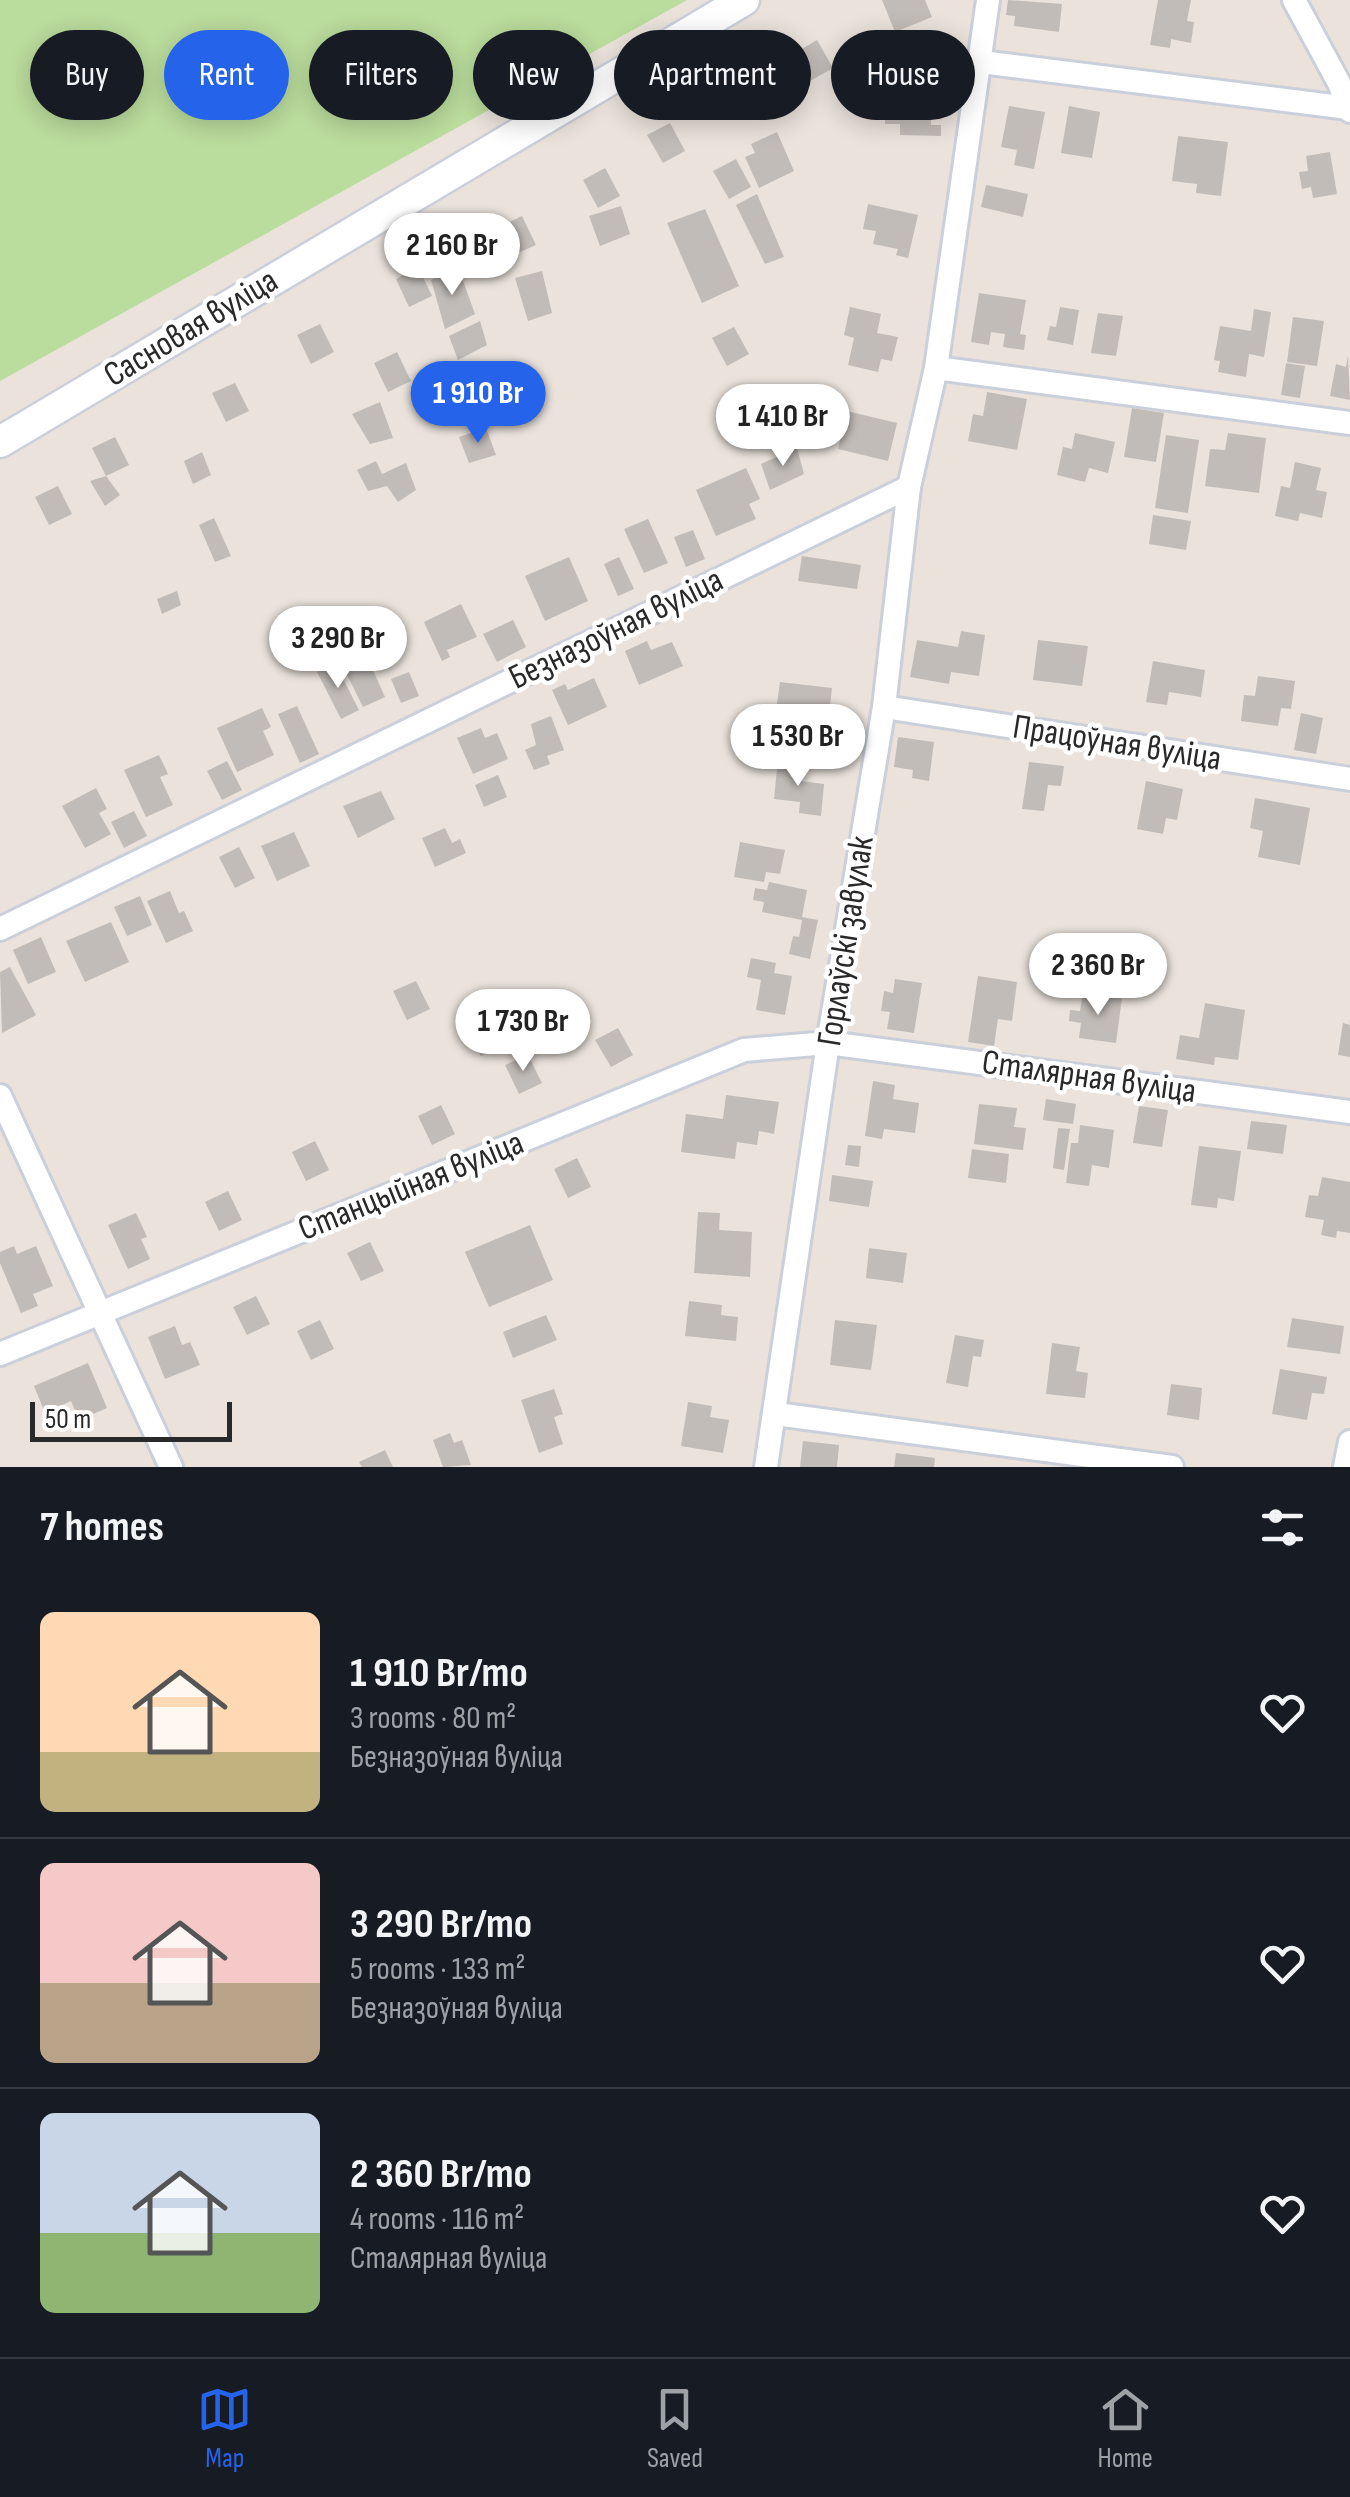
<!DOCTYPE html>
<meta charset="utf-8">
<style>
:root{--surface:#171b24;--page:#20242c;--text:#f1f3f6;--muted:#9ea1a6;--line:#363941;--accent:#2563eb}
body{margin:0;font-family:"Sofia Sans Condensed",sans-serif;background:var(--page);color:var(--text);height:100vh;display:flex;flex-direction:column;font-size:38px;white-space:nowrap}
*{box-sizing:border-box;margin:0}
p{font-size:32px;color:var(--muted)}
.icon{flex:none;width:55px;height:55px;fill:none;stroke:currentColor;stroke-width:2;stroke-linecap:round;stroke-linejoin:round}
.map{position:relative;height:1467px;overflow:hidden}
.details{display:flex;flex-direction:column;background:var(--surface);flex:1}
.details>*{flex:none}
.guide{position:absolute;left:30px;top:30px;width:1290px;height:90px;display:flex;gap:20px}
.scale{position:absolute;left:30px;bottom:25px;width:202px;box-sizing:border-box;padding-left:10px;border:5px solid #292929;border-top:0;font-size:28px;line-height:35px;white-space:nowrap;color:#292929;-webkit-text-stroke:8px #fff;paint-order:stroke}
.price{position:absolute;translate:-50% -85px;padding:0 22px;border-radius:35px;background:#fff;color:#222;font-size:32px;line-height:65px;filter:drop-shadow(0 2px 5px #0008)}
.price::after{content:'';position:absolute;left:50%;top:60px;width:30px;height:22px;margin-left:-15px;background:inherit;clip-path:polygon(0 0,100% 0,50% 100%)}
.price.on{background:var(--accent);color:#fff}
ul{padding:0;list-style:none}
li{display:flex;align-items:center;gap:30px;height:250px;padding:0 40px}
li+li{border-top:2px solid var(--line)}
li span{display:grid;place-items:center;flex:none;width:280px;height:200px;border-radius:15px;color:#555}
li>.icon{margin-inline-start:auto}
span .icon{width:120px;height:120px;fill:#fffc;stroke-width:1}
li b{font-size:42px}
h2{display:flex;justify-content:space-between;align-items:center;height:120px;padding:0 40px;font-size:42px}
.pill{padding:0 35px;border-radius:45px;background:var(--surface);box-shadow:0 5px 25px #0003;font-size:35px;line-height:90px}
.pill.on{background:var(--accent);color:#fff}
.tabs{display:flex;justify-content:space-around;align-items:center;height:140px;border-top:2px solid var(--line);background:var(--surface);font-size:28px;color:var(--muted)}
.tabs a{display:grid;justify-items:center;gap:5px}
.tabs .on{color:var(--accent)}
.map>svg:first-child{display:block}
</style>
<div class="map">
<svg width="1350" height="1467" viewBox="0 0 1350 1467">
<rect width="100%" height="100%" fill="#eae2db"/>
<path fill="#badc9c" d="M0,0H687L0,381Z"/>
<g fill="#c2bcb8">
<path d="M882,0H925L932,17L895,32Z"/>
<path d="M1008,0L1062,4L1059,32L1014,26L1015,16L1006,15Z"/>
<path d="M1158,0H1191L1187,21L1194,22L1191,43L1171,39L1170,48L1150,45Z"/>
<path d="M817,40L833,68L810,81L795,53Z"/>
<path d="M940,45L959,49L954,74L936,71Z"/>
<path d="M886,80L942,83L941,96H932L931,125H941V136L900,135V124H885Z"/>
<path d="M1009,106L1045,112L1034,169L1014,165L1017,150L1001,147Z"/>
<path d="M1069,106L1100,112L1092,158L1061,153Z"/>
<path d="M670,123L685,151L663,163L647,135Z"/>
<path d="M777,132L794,171L759,188L745,157L755,153L751,144Z"/>
<path d="M1178,136L1228,142L1221,196L1196,193L1197,184L1172,181Z"/>
<path d="M1330,152L1337,194L1313,198L1311,187L1302,189L1299,172L1308,171L1306,156Z"/>
<path d="M736,159L751,187L729,199L713,171Z"/>
<path d="M605,168L620,196L598,208L583,180Z"/>
<path d="M986,185L1028,194L1023,217L981,207Z"/>
<path d="M757,194L784,257L765,264L736,205Z"/>
<path d="M868,204L918,215L908,258L896,255L898,249L873,244L876,231L863,229Z"/>
<path d="M621,206L630,234L600,246L589,216Z"/>
<path d="M705,209L739,286L702,303L667,223Z"/>
<path d="M522,216L536,245L513,255L499,227Z"/>
<path d="M418,267L432,296L409,307L396,279Z"/>
<path d="M458,267L475,314L445,329L431,280Z"/>
<path d="M542,271L552,313L528,321L515,278Z"/>
<path d="M979,293L1026,300L1020,334L1026,335L1024,350L1003,347L1005,334L991,332L989,345L971,342Z"/>
<path d="M850,307L881,314L877,333L898,337L892,361L881,359L878,372L848,365L854,338L844,335Z"/>
<path d="M1060,307L1079,310L1073,345L1047,340L1050,326L1056,327Z"/>
<path d="M1254,309L1271,312L1264,357L1249,354L1246,377L1218,372L1220,361L1214,360L1220,326L1251,331Z"/>
<path d="M1098,313L1123,316L1116,356L1091,353Z"/>
<path d="M1293,317L1324,321L1317,366L1287,362Z"/>
<path d="M480,321L487,345L458,360L449,336Z"/>
<path d="M320,324L334,352L311,364L297,335Z"/>
<path d="M734,327L749,354L727,366L712,338Z"/>
<path d="M397,352L411,381L388,392L374,363Z"/>
<path d="M1348,356L1350,400L1330,396L1336,364L1346,367Z"/>
<path d="M1286,363L1305,366L1300,398L1281,395Z"/>
<path d="M235,383L249,411L226,422L212,393Z"/>
<path d="M987,392L1027,399L1017,450L968,441L973,414L983,416Z"/>
<path d="M772,396L800,439L780,450L753,403Z"/>
<path d="M380,402L393,438L370,444L352,414Z"/>
<path d="M1132,408L1164,413L1156,462L1124,457Z"/>
<path d="M847,411L897,423L888,461L838,449Z"/>
<path d="M486,428L496,455L469,463L459,437Z"/>
<path d="M1075,433L1115,442L1108,473L1089,468L1085,482L1057,475L1063,447L1072,449Z"/>
<path d="M1228,433L1266,438L1259,493L1205,486L1210,449L1225,450Z"/>
<path d="M1166,435L1199,440L1188,513L1155,508Z"/>
<path d="M115,437L129,465L106,476L92,448Z"/>
<path d="M797,448L804,474L770,490L761,464Z"/>
<path d="M202,452L211,475L193,484L184,461Z"/>
<path d="M376,461L382,474L406,463L416,490L398,502L387,486L368,491L357,470Z"/>
<path d="M1295,462L1321,468L1316,490L1327,492L1322,518L1300,513L1298,521L1275,516L1281,486L1290,488Z"/>
<path d="M746,468L760,499L749,504L756,519L716,536L696,490Z"/>
<path d="M106,476L120,495L105,506L90,481Z"/>
<path d="M58,486L72,514L49,525L35,497Z"/>
<path d="M1153,515L1191,521L1186,550L1149,544Z"/>
<path d="M214,518L231,556L215,562L199,525Z"/>
<path d="M648,519L668,563L644,573L624,529Z"/>
<path d="M693,530L705,559L686,567L674,537Z"/>
<path d="M802,556L861,565L857,589L798,581Z"/>
<path d="M569,557L588,601L545,621L525,576Z"/>
<path d="M619,557L634,589L618,596L604,564Z"/>
<path d="M177,591L181,605L162,614L157,599Z"/>
<path d="M461,604L477,637L447,650L450,657L442,661L424,622Z"/>
<path d="M513,620L526,647L497,662L483,634Z"/>
<path d="M961,631L985,635L979,676L951,672L949,684L910,677L917,640L958,647Z"/>
<path d="M370,632L385,661L372,668L385,697L363,707L334,649Z"/>
<path d="M1038,640L1088,646L1082,686L1033,680Z"/>
<path d="M647,641L651,650L672,642L683,666L639,685L625,651Z"/>
<path d="M1153,661L1205,670L1201,697L1169,692L1167,705L1146,702Z"/>
<path d="M335,663L359,710L341,719L317,672Z"/>
<path d="M409,672L419,696L401,703L391,679Z"/>
<path d="M1258,676L1295,681L1291,709L1281,708L1278,726L1241,721L1244,695L1255,696Z"/>
<path d="M594,678L607,707L568,725L552,690L565,684L568,690Z"/>
<path d="M780,682L832,688L828,725L775,719Z"/>
<path d="M297,706L319,754L300,763L278,714Z"/>
<path d="M262,708L271,727L263,731L274,755L237,772L217,728Z"/>
<path d="M1301,713L1323,718L1316,754L1294,750Z"/>
<path d="M551,716L564,750L547,756L550,764L534,770L525,750L536,745L531,724Z"/>
<path d="M481,728L485,738L497,733L508,759L473,774L457,738Z"/>
<path d="M898,737L934,742L929,781L912,778L913,770L894,767Z"/>
<path d="M159,755L168,774L160,777L173,805L146,817L124,770Z"/>
<path d="M778,759L787,760V767L802,768L801,781L824,784L821,816L799,813L800,802L774,799Z"/>
<path d="M227,761L242,790L222,800L207,771Z"/>
<path d="M1029,762L1064,766L1061,786L1048,785L1044,811L1022,809Z"/>
<path d="M498,775L507,797L484,807L475,785Z"/>
<path d="M1146,781L1183,789L1177,820L1166,818L1163,834L1137,829Z"/>
<path d="M96,788L107,809L99,813L111,834L85,848L62,806Z"/>
<path d="M381,791L395,819L358,838L343,806Z"/>
<path d="M1255,798L1310,808L1300,865L1258,857L1263,831L1250,828Z"/>
<path d="M134,811L147,836L124,848L111,822Z"/>
<path d="M445,828L452,843L460,839L466,853L435,867L422,838Z"/>
<path d="M294,832L310,866L277,881L261,846Z"/>
<path d="M740,842L785,850L780,874L766,872L764,882L734,877Z"/>
<path d="M239,847L255,878L235,888L219,857Z"/>
<path d="M769,882L807,890L802,917L818,920L810,959L789,954L793,936L799,937L802,920L762,912L764,902L753,900L755,888L767,890Z"/>
<path d="M170,891L179,913L184,911L193,931L166,943L147,901Z"/>
<path d="M140,896L152,925L127,936L114,907Z"/>
<path d="M111,922L129,962L85,982L66,941Z"/>
<path d="M41,937L56,972L28,984L13,950Z"/>
<path d="M751,958L776,963L774,973L792,976L785,1015L756,1010L761,980L747,977Z"/>
<path d="M10,967L36,1015L2,1033L0,972Z"/>
<path d="M978,976L1017,982L1012,1021L998,1019L994,1046L968,1042Z"/>
<path d="M895,979L922,983L914,1033L887,1029L890,1012L881,1011L884,991L893,993Z"/>
<path d="M416,981L430,1009L407,1020L393,991Z"/>
<path d="M1083,993L1122,998L1116,1043L1079,1038L1081,1023L1069,1021L1070,1010L1080,1011Z"/>
<path d="M1205,1003L1245,1010L1238,1060L1215,1057L1214,1065L1176,1059L1180,1035L1199,1038Z"/>
<path d="M493,1004L508,1042L481,1056L461,1019Z"/>
<path d="M1343,1023L1350,1025V1057L1338,1055Z"/>
<path d="M618,1028L633,1055L611,1067L595,1040Z"/>
<path d="M528,1055L542,1083L519,1094L505,1065Z"/>
<path d="M873,1081L895,1085L893,1099L919,1103L915,1133L884,1129L882,1139L865,1136Z"/>
<path d="M726,1095L779,1102L774,1134L759,1131L757,1145L737,1142L735,1159L681,1152L686,1114L723,1119Z"/>
<path d="M1046,1099L1076,1104L1073,1124L1043,1120Z"/>
<path d="M979,1104L1017,1108L1014,1127L1026,1128L1023,1150L974,1144Z"/>
<path d="M441,1105L455,1134L432,1145L418,1116Z"/>
<path d="M1139,1106L1168,1110L1162,1147L1133,1143Z"/>
<path d="M1251,1121L1287,1125L1283,1154L1247,1149Z"/>
<path d="M1080,1125L1114,1130L1109,1168L1092,1165L1089,1186L1066,1183L1071,1143H1078Z"/>
<path d="M1058,1128L1070,1129L1064,1170L1053,1168Z"/>
<path d="M315,1141L329,1170L306,1181L292,1152Z"/>
<path d="M848,1145L861,1146L859,1167L845,1165Z"/>
<path d="M1199,1146L1241,1151L1234,1201L1218,1198L1217,1208L1191,1205Z"/>
<path d="M972,1149L1009,1154L1006,1183L968,1178Z"/>
<path d="M577,1158L591,1187L568,1198L554,1169Z"/>
<path d="M832,1175L873,1181L869,1207L829,1201Z"/>
<path d="M1322,1177L1350,1182V1233L1337,1231L1336,1238L1321,1235L1324,1220L1305,1217L1309,1195L1318,1196Z"/>
<path d="M228,1191L242,1220L219,1231L205,1202Z"/>
<path d="M698,1212L720,1213L719,1230L752,1232L750,1277L694,1273Z"/>
<path d="M136,1213L147,1237L141,1239L150,1259L128,1269L108,1225Z"/>
<path d="M530,1225L553,1280L489,1307L465,1252Z"/>
<path d="M370,1242L384,1271L361,1281L347,1253Z"/>
<path d="M14,1246L17,1254L36,1246L53,1286L33,1294L38,1306L21,1313L0,1263V1252Z"/>
<path d="M869,1248L907,1253L903,1283L866,1278Z"/>
<path d="M256,1296L270,1324L247,1335L233,1307Z"/>
<path d="M689,1301L722,1305L721,1315L738,1317L736,1341L685,1336Z"/>
<path d="M546,1315L557,1340L513,1358L503,1332Z"/>
<path d="M1292,1318L1344,1326L1340,1354L1287,1347Z"/>
<path d="M320,1320L334,1349L311,1360L297,1331Z"/>
<path d="M835,1320L877,1325L871,1370L830,1365Z"/>
<path d="M175,1326L182,1345L190,1342L200,1365L165,1379L148,1337Z"/>
<path d="M955,1335L984,1340L981,1357L973,1356L968,1387L946,1383Z"/>
<path d="M1052,1343L1080,1347L1076,1371L1088,1373L1085,1398L1046,1394Z"/>
<path d="M88,1363L107,1408L79,1420L71,1401L45,1413L34,1386Z"/>
<path d="M1280,1369L1327,1377L1324,1394L1312,1393L1307,1420L1272,1414Z"/>
<path d="M1171,1384L1202,1388L1199,1420L1167,1415Z"/>
<path d="M554,1389L563,1414L554,1417L563,1444L539,1453L521,1400Z"/>
<path d="M688,1402L712,1406L710,1417L729,1420L723,1453L681,1446Z"/>
<path d="M450,1433L454,1443L462,1440L471,1465L443,1467L433,1440Z"/>
<path d="M803,1441L839,1445L837,1467H800Z"/>
<path d="M385,1450L393,1467H362L359,1462Z"/>
<path d="M896,1453L935,1458L934,1467H894Z"/>
</g>
<g fill="none" stroke-linecap="round" stroke-linejoin="round">
<g stroke="#cacfd9" stroke-width="28">
<g id="street">
<path d="M1294,0L1339,83L1350,111"/>
<path d="M981,62L1349,108"/>
<path d="M936,368L1350,423"/>
<path d="M884,707L1350,779"/>
<path d="M0,929L909,487"/>
<path d="M0,1096L171,1467"/>
<path d="M0,1354L744,1050L828,1043L1350,1112"/>
<path d="M776,1414L1172,1467"/>
<path d="M766,1467L828,1043L884,707L909,487L936,368L988,0"/>
<path d="M1345,1467L1350,1442"/>
</g>
</g>
<g stroke="#cacfd9" stroke-width="35">
<path id="secondary" d="M0,442L744,0"/>
</g>
<use href="#street" stroke="#fff" stroke-width="22"/>
<use href="#secondary" stroke="#fff" stroke-width="30"/>
</g>
<g text-anchor="middle" dominant-baseline="central" stroke-width="9" stroke-linejoin="round" paint-order="stroke">
<g font-size="35" fill="#292929" stroke="#fff">
<text transform="translate(191 328) rotate(-31)">Сасновая вуліца</text>
<text transform="translate(616 629) rotate(-26)">Безназоўная вуліца</text>
<text transform="translate(1117 743) rotate(9)">Працоўная вуліца</text>
<text transform="translate(846 941) rotate(-81)">Горлаўскі завулак</text>
<text transform="translate(1089 1077) rotate(8)">Сталярная вуліца</text>
<text transform="translate(411 1186) rotate(-22)">Станцыйная вуліца</text>
</g>
</g>
</svg>
<div class="scale">50 m</div>
<b class="price" style="left:452px;top:298px">2 160 Br</b>
<b class="price on" style="left:478px;top:446px">1 910 Br</b>
<b class="price" style="left:783px;top:469px">1 410 Br</b>
<b class="price" style="left:338px;top:691px">3 290 Br</b>
<b class="price" style="left:798px;top:789px">1 530 Br</b>
<b class="price" style="left:1098px;top:1018px">2 360 Br</b>
<b class="price" style="left:523px;top:1074px">1 730 Br</b>
<div class="guide">
<a class="pill">Buy</a>
<a class="pill on">Rent</a>
<a class="pill">Filters</a>
<a class="pill">New</a>
<a class="pill">Apartment</a>
<a class="pill">House</a>
</div>
</div>
<section class="details">
<h2>7 homes<svg class="icon" aria-label="filters" viewBox="0 0 24 24"><path d="M4 7h16M4 17h16"/><circle cx="9" cy="7" r="2"/><circle cx="15" cy="17" r="2"/></svg></h2>
<ul>
<li><span style="background:linear-gradient(#ffd9b3 70%,#c2b280 0)"><svg class="icon" aria-label="home" viewBox="0 0 24 24"><path d="M3 11l9-7 9 7M6 9v11h12V9"/></svg></span><div><b>1 910 Br/mo</b><p>3 rooms · 80 m²</p><p>Безназоўная вуліца</p></div><svg class="icon" aria-label="heart" viewBox="0 0 24 24"><path d="M12 20l-8-8c-3-5 5-10 8-4 3-6 11-1 8 4z"/></svg></li>
<li><span style="background:linear-gradient(#f6c9c9 60%,#b9a48a 0)"><svg class="icon" aria-label="home" viewBox="0 0 24 24"><path d="M3 11l9-7 9 7M6 9v11h12V9"/></svg></span><div><b>3 290 Br/mo</b><p>5 rooms · 133 m²</p><p>Безназоўная вуліца</p></div><svg class="icon" aria-label="heart" viewBox="0 0 24 24"><path d="M12 20l-8-8c-3-5 5-10 8-4 3-6 11-1 8 4z"/></svg></li>
<li><span style="background:linear-gradient(#c9d6e8 60%,#8fb573 0)"><svg class="icon" aria-label="home" viewBox="0 0 24 24"><path d="M3 11l9-7 9 7M6 9v11h12V9"/></svg></span><div><b>2 360 Br/mo</b><p>4 rooms · 116 m²</p><p>Сталярная вуліца</p></div><svg class="icon" aria-label="heart" viewBox="0 0 24 24"><path d="M12 20l-8-8c-3-5 5-10 8-4 3-6 11-1 8 4z"/></svg></li>
</ul>
</section>
<nav class="tabs">
<a class="on"><svg class="icon" aria-label="map" viewBox="0 0 24 24"><path d="M3 6l6-2 6 2 6-2v14l-6 2-6-2-6 2zM9 4v14M15 6v14"/></svg>Map</a>
<a><svg class="icon" aria-label="saved" viewBox="0 0 24 24"><path d="M7 4h10v16l-5-4-5 4z"/></svg>Saved</a>
<a><svg class="icon" aria-label="home" viewBox="0 0 24 24"><path d="M3 11l9-7 9 7M6 9v11h12V9"/></svg>Home</a>
</nav>
